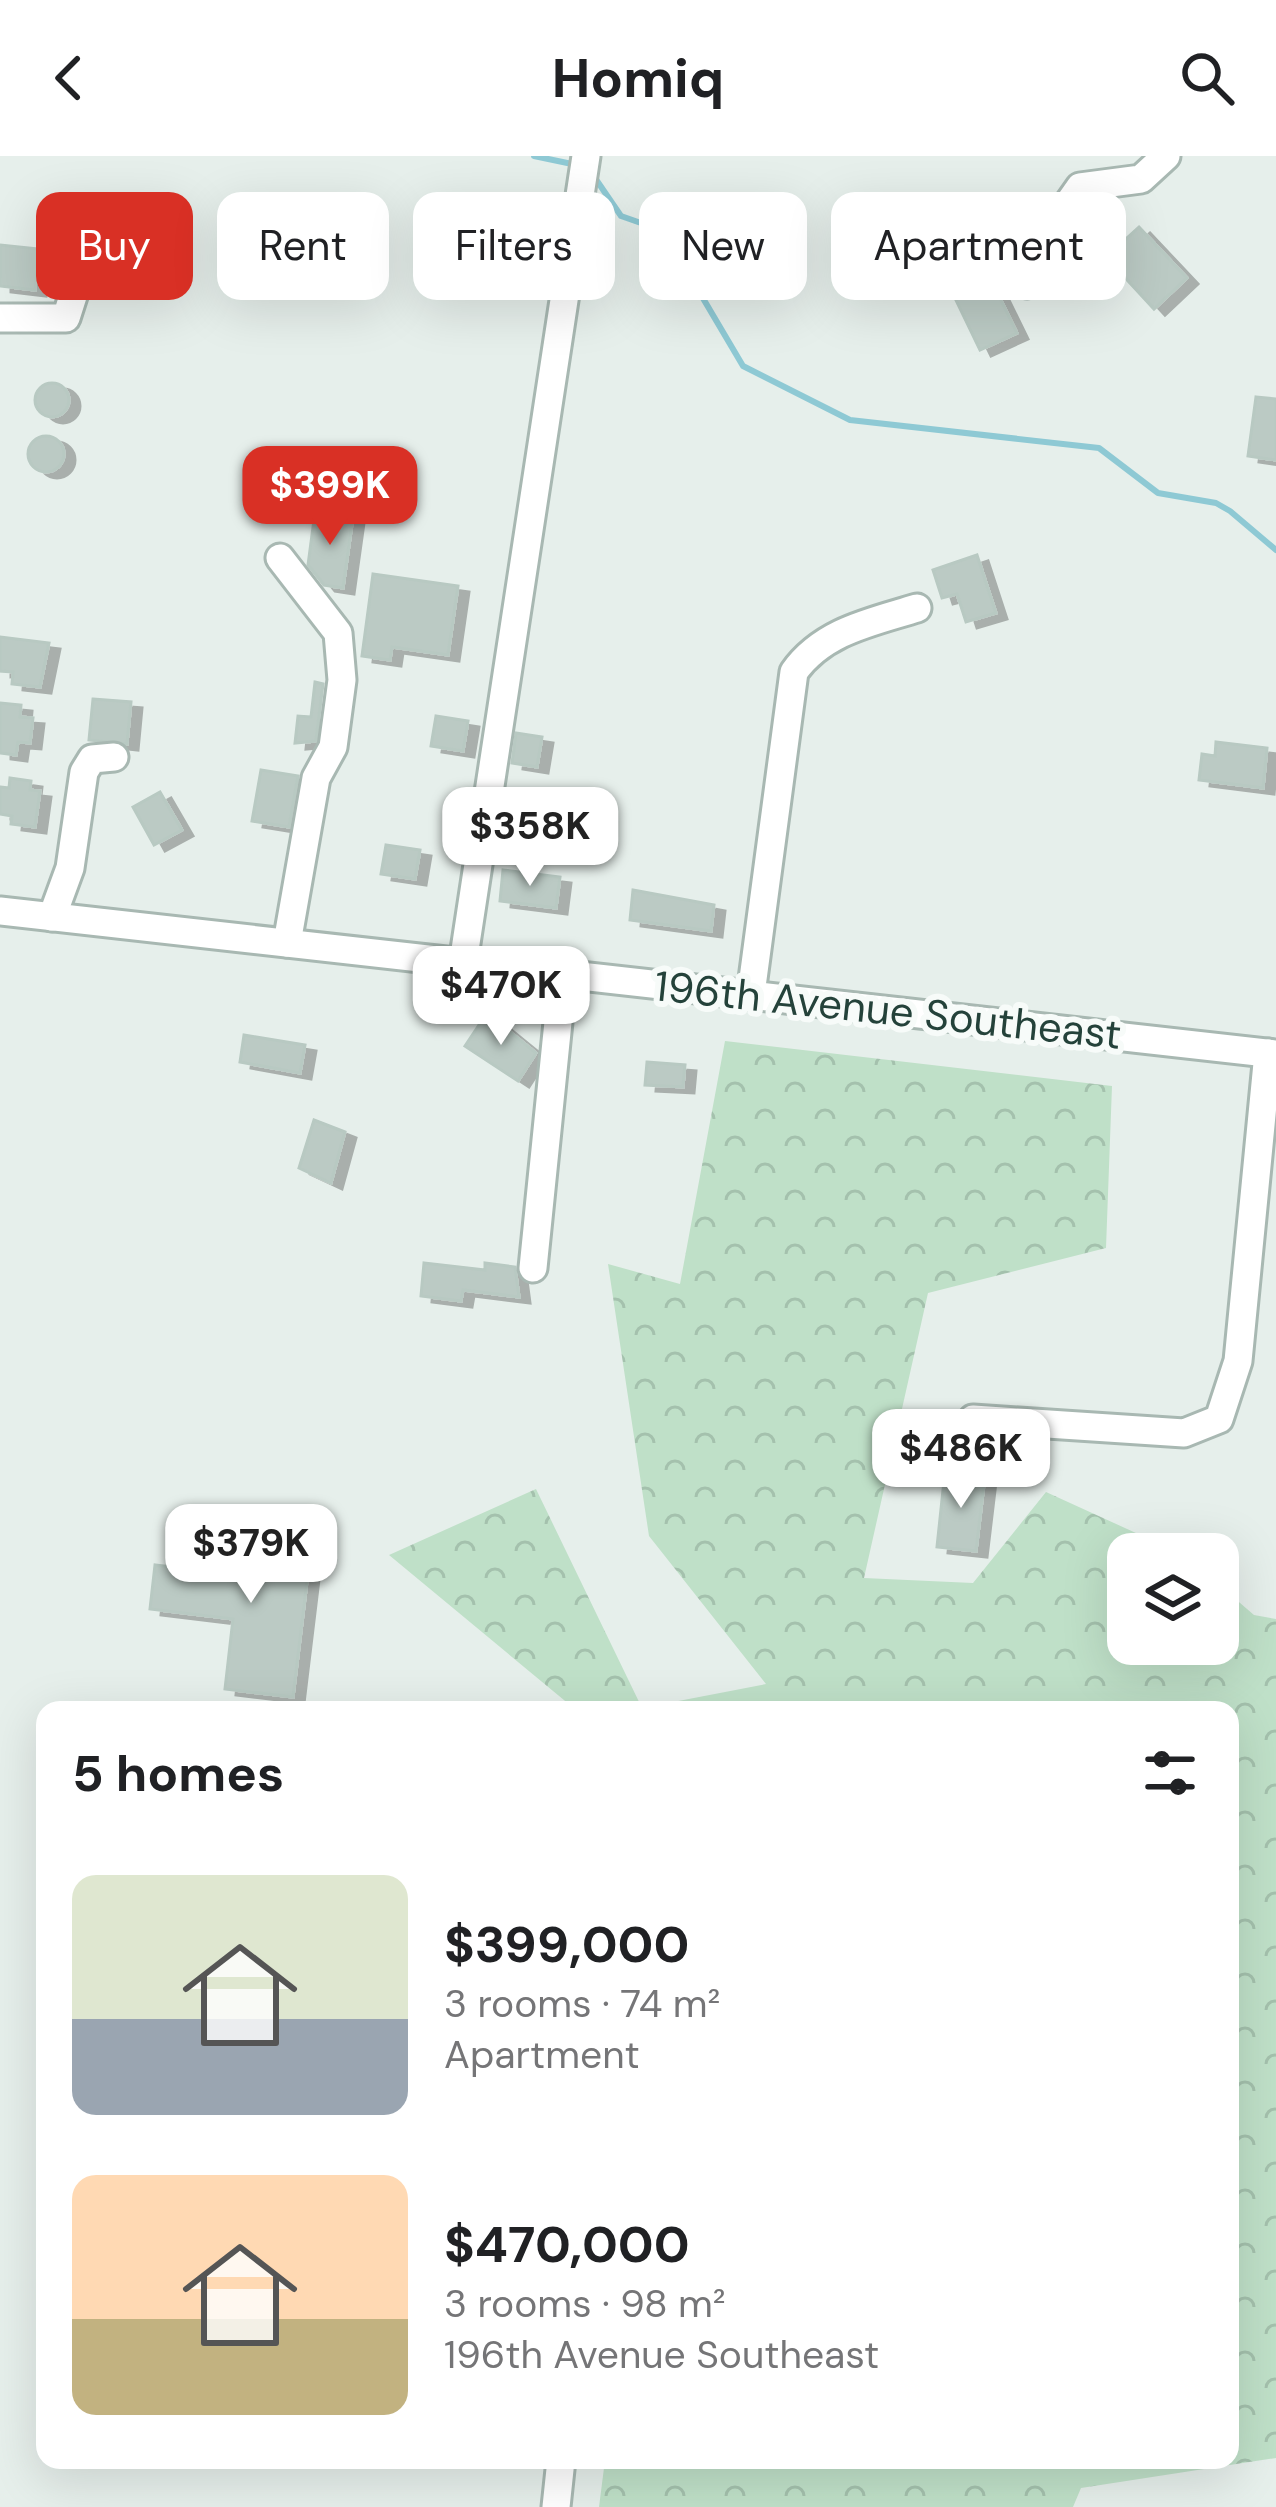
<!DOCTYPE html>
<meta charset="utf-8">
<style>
:root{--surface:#fff;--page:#f6f6f6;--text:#202124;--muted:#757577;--accent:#d93025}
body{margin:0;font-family:"DM Sans",sans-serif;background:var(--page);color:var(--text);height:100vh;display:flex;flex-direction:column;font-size:45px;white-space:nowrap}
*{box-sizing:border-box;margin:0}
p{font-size:39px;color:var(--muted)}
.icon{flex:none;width:66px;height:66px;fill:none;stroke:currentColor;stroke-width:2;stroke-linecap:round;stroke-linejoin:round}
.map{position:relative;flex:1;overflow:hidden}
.details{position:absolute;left:36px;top:1545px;width:1203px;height:768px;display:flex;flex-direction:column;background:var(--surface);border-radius:24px;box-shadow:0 12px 48px #0002}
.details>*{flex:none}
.guide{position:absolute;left:36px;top:36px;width:1206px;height:108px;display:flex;gap:24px}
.tools{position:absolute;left:1107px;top:1377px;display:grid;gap:24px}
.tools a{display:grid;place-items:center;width:132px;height:132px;border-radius:24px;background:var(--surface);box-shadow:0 12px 48px #0002;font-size:60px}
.price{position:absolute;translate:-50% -102px;padding:0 27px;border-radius:24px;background:#fff;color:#222;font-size:39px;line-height:78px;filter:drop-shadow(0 3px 6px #0008)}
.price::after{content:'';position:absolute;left:50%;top:72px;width:36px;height:27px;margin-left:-18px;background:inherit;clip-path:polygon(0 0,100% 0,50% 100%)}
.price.current{background:var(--accent);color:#fff}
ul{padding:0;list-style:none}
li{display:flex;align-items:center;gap:36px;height:300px;padding:0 36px}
li span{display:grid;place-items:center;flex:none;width:336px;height:240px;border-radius:24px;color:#555}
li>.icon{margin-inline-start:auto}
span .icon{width:144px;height:144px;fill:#fffc;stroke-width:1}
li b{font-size:51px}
h2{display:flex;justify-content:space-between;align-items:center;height:144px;padding:0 36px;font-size:51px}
.tag{padding:0 42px;border-radius:24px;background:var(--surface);box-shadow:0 12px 48px #0002;font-size:42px;line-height:108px}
.tag.current{background:var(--accent);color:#fff}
header{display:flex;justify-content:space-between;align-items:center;height:156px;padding:0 36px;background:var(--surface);font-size:54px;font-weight:700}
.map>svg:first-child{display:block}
</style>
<header><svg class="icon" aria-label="back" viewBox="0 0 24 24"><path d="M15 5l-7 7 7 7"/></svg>Homiq<svg class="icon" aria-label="search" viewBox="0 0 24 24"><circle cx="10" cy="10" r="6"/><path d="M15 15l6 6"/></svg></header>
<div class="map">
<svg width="1276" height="2351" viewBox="0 0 1276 2351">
<defs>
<pattern id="forest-crowns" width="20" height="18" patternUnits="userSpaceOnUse" patternTransform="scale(3)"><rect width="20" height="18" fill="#bfe0c8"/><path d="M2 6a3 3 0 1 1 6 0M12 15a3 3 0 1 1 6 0" fill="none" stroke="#a4c1ad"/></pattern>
<filter id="shadow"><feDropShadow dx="11" dy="6" stdDeviation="0" flood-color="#0004"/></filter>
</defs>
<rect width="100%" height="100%" fill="#e6efeb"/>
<path fill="url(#forest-crowns)" d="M725,885L1112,930L1106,1092L928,1137L864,1422L973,1427L1046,1336L1182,1398H1128V1488H1218V1428L1254,1459L1276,1463V2302L1081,2332L1073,2351H599L605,2304H1230V1554H576L389,1399L536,1333L642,1552L766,1528L649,1380L608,1108L680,1128Z"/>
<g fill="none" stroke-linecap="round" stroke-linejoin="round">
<g stroke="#8ec9d4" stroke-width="6">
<path d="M534,0L577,9"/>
<path d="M593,19L621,60L658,73L668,83L743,210L850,264L1099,292L1158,337L1216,347L1230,355L1276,394"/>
</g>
</g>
<g fill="#bbcac4" stroke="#b8c9c2" stroke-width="3" filter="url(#shadow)">
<path d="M1139,71L1187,122L1154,153L1106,101Z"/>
<path d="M0,89L39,93L35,134L0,130Z"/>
<path d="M991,124L1017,177L980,194L954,140Z"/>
<circle cx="52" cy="244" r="17"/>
<path d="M1256,241L1276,243V304L1248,300Z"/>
<circle cx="46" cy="298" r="18"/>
<path d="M315,356L353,361L343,432L324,429L308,409Z"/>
<path d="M977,399L996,457L966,466L957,438L942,442L933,414Z"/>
<path d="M373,418L458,430L448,499L392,491L390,504L362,500Z"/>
<path d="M0,481L49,487L40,531L12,528L13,516L0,515Z"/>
<path d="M315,526L323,528L316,585L295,587L298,560L311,561Z"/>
<path d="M93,543L131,546L127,588L89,584Z"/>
<path d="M0,547L21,549L20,561L33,562L30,587L18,586L16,599L0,597Z"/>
<path d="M436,560L468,565L463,595L431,590Z"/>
<path d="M516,577L542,581L537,611L512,607Z"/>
<path d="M1216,586L1267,592L1263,632L1199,624L1202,598L1215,600Z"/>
<path d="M261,614L298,620L289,671L252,665Z"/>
<path d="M10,622L31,625L30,634L40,635L35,671L11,668L12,660L0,658V631L9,632Z"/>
<path d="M160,636L182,674L154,689L133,651Z"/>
<path d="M386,689L420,694L415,723L381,718Z"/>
<path d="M503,714L560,721L556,752L500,745Z"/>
<path d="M633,734L714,749L711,775L630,764Z"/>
<path d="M487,857L536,897L518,925L465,890Z"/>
<path d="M244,879L305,889L300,917L240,906Z"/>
<path d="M647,906L685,909L683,931L645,929Z"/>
<path d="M314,964L345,976L331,1027L299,1012Z"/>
<path d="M424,1107L485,1114V1107L515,1111L519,1141L463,1134L461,1145L421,1140Z"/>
<path d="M945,1315L985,1320L976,1395L937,1391Z"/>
<path d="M244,1367L313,1376L293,1541L225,1533L233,1463L150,1453L155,1409L238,1419Z"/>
</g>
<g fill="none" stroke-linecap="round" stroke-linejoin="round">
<g stroke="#a8b8b2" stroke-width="33">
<g id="minor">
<path d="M1027,128L1051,117L1061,58L1080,31L1141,23L1166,0"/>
<path d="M0,162H66L74,137"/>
<path d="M280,402L338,477L342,524L333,591L316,622L287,787"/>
<path d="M0,755L1276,898"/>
<path d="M52,761L70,712L84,616L92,603L114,601"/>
<path d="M463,807L586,0"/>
<path d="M751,838L794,516C823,475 872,466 917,452"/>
<path d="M533,1112L563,817"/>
<path d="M973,1263L1184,1277L1219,1263L1238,1205L1268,897"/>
<path d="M556,2351L561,2304"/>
</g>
</g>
<use href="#minor" stroke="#fff" stroke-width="27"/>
</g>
<g text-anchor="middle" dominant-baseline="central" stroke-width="12" stroke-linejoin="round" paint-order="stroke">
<g font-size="42" fill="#24423a" stroke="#f7fbf9">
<text transform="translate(888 854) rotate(6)">196th Avenue Southeast</text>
</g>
</g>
</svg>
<div class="tools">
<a><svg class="icon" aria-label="layers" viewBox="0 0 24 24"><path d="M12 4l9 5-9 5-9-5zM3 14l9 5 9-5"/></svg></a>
</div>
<b class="price current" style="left:330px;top:392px">$399K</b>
<b class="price" style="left:530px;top:733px">$358K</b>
<b class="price" style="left:501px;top:892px">$470K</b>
<b class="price" style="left:961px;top:1355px">$486K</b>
<b class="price" style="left:251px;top:1450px">$379K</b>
<div class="guide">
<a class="tag current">Buy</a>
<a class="tag">Rent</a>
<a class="tag">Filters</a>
<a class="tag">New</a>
<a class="tag">Apartment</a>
</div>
<section class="details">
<h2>5 homes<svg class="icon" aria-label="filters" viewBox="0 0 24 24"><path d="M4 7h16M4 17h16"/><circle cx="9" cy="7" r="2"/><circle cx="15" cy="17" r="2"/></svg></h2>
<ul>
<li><span style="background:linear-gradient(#dfe7d0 60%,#9aa5b1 0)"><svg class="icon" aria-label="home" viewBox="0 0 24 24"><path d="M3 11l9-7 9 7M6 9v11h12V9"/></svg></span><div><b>$399,000</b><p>3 rooms · 74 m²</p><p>Apartment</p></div></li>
<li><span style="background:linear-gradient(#ffd9b3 60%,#c2b280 0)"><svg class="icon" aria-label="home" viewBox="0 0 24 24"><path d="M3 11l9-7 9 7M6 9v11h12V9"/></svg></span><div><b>$470,000</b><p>3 rooms · 98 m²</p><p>196th Avenue Southeast</p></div></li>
</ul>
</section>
</div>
